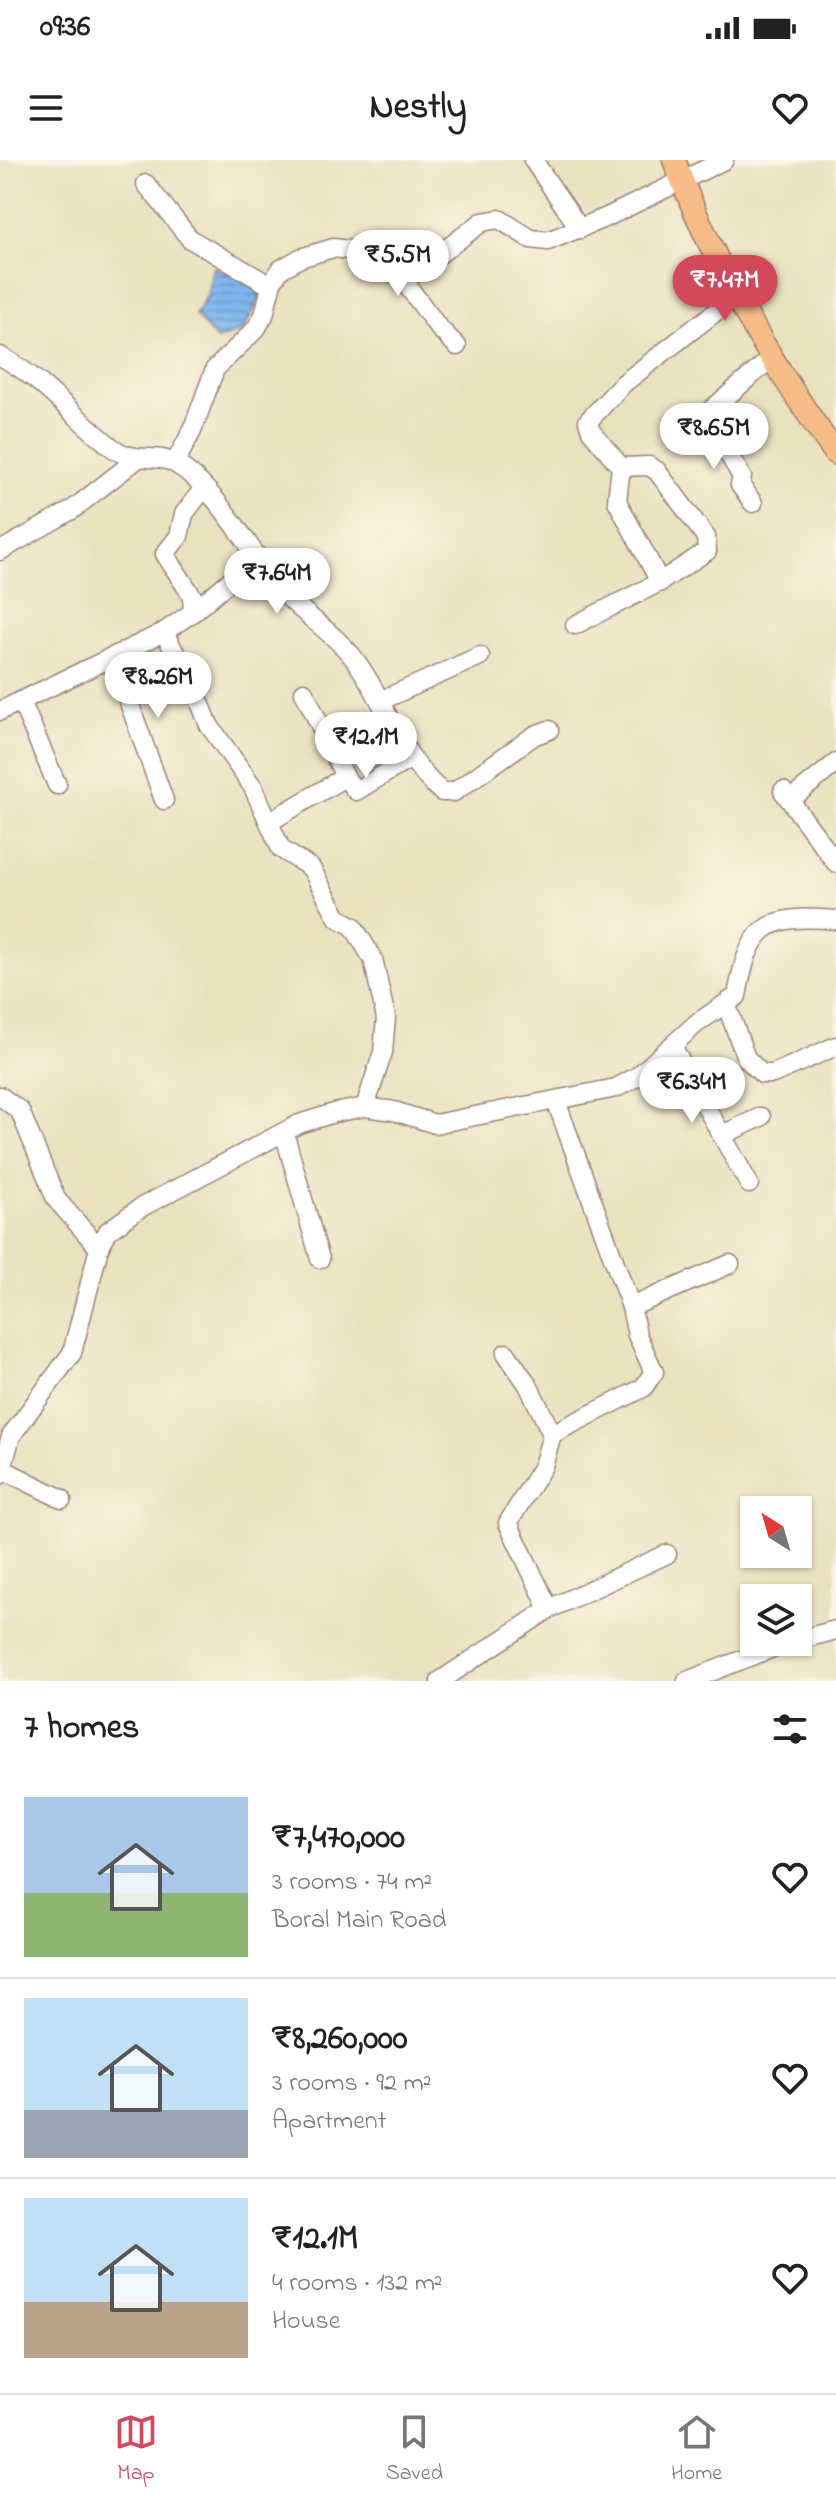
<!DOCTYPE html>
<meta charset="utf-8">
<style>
:root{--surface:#fff;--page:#f6f6f6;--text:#222;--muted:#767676;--line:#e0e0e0;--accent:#d1495b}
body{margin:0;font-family:"Indie Flower",sans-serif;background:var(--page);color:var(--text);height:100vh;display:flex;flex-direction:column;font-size:30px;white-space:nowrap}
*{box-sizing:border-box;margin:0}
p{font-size:26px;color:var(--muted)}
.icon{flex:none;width:44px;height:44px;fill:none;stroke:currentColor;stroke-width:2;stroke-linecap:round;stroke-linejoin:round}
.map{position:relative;height:1521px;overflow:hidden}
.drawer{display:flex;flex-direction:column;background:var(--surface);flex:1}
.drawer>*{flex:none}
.needle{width:52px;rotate:323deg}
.fabs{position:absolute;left:740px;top:1336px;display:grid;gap:16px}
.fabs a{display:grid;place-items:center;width:72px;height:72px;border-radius:0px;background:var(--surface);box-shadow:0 2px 6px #0004;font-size:40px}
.price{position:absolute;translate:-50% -68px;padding:0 18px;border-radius:28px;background:#fff;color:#222;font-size:26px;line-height:52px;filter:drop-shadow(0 2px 4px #0008)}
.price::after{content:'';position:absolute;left:50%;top:48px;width:24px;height:18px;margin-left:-12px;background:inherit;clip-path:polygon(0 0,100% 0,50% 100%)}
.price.current{background:var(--accent);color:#fff}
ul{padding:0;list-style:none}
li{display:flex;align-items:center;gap:24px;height:200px;padding:0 24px}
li+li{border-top:2px solid var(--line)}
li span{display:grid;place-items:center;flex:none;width:224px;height:160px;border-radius:0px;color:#555}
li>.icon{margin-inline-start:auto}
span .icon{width:96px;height:96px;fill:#fffc;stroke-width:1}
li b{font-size:34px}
h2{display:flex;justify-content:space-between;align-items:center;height:96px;padding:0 24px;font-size:34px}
.status{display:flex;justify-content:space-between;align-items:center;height:56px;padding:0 40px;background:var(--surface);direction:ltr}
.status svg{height:22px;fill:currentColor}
header{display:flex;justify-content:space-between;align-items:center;height:104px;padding:0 24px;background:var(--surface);font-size:36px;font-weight:700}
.menu{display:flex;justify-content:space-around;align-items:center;height:112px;border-top:2px solid var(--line);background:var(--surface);font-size:22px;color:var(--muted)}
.menu a{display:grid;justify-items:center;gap:4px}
.menu .current{color:var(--accent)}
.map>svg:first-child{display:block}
</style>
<div class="status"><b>09:36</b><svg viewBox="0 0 49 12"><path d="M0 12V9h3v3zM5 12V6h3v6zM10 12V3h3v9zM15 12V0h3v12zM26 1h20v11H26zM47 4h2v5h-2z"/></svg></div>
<header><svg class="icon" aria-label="menu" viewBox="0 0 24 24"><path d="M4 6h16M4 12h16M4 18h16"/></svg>Nestly<svg class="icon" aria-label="heart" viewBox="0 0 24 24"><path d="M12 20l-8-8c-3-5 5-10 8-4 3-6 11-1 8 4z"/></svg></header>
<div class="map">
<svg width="836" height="1521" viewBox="0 0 836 1521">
<defs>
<pattern id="water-rules" width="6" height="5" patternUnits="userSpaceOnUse" patternTransform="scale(2)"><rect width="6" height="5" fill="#7fb7ef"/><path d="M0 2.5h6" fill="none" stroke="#6a94c2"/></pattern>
</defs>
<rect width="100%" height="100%" fill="#fcf5e5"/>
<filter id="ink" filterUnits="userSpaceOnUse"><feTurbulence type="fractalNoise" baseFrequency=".0125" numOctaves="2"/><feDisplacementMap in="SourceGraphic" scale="16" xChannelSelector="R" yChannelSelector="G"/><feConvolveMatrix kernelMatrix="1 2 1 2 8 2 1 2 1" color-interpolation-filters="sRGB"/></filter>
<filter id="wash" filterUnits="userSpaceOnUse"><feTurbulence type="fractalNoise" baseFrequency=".006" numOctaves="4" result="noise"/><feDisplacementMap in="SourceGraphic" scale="32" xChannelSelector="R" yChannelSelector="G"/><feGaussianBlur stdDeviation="1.8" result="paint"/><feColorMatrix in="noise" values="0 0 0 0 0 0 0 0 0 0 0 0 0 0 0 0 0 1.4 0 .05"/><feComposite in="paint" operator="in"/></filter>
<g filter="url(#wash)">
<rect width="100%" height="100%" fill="#eae1be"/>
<path fill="url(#water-rules)" stroke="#646b8d" stroke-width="2" d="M213,107L251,124L261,136L243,170L217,180L195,155L207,136Z"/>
</g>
<g filter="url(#ink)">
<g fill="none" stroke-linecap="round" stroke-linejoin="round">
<g stroke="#9a8074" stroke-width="21">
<g id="minor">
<path d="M533,0L580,69"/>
<path d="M146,24L190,79L271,126"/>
<path d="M401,117L438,167L457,186"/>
<path d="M0,196C44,219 74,258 113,288C136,305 156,292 176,304C217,328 251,393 281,429C301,454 331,470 352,496C386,539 399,597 442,632H454L535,575L549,570"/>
<path d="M706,256L742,317L740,325L753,343"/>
<path d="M691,267L773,197"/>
<path d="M175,303L192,271L215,209L256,169L264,155L272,122L281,109L300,98L333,88L349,90L401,117H409L482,62L499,59L531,79L548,81L607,57L724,0"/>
<path d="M621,307L617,341L660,422"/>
<path d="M0,391L72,350L136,300"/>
<path d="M193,452L258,397"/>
<path d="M575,465L660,422L707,391L706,377L657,311L649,306L621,307L591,271L588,261L624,223L736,136"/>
<path d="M164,472L195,530L209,565L253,627L281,689L311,708L338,758L353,766L373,799L386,858L383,892L365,947"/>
<path d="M109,498L127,537L164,640"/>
<path d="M382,540L480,496"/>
<path d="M21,541L57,625"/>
<path d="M0,551L164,472L193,452L192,436L165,394L179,376L184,354L203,329"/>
<path d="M345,617L356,631L411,598"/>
<path d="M783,631L836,703"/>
<path d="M790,640L836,603"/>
<path d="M269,662L345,617L304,532"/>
<path d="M727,846L746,898L762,914H773L836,886"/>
<path d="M672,886L749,1024"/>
<path d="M0,936L20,951L56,1039L99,1088"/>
<path d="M284,972L320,1099"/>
<path d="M722,975L761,957"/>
<path d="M631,1147L730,1104"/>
<path d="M506,1193L528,1225L552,1274"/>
<path d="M2,1309L62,1339"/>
<path d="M0,1315L11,1276L72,1193L99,1088L108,1071L140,1048L299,964L334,953L365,947L394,951L435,964L616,928L638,916L697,863L737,836C749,768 763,753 836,760"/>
<path d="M549,1449L508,1363L543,1306L552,1274L643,1228L654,1212L637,1175L631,1147L556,941"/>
<path d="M798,1480L836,1470"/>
<path d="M440,1521L549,1449L667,1394"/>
<path d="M687,1521L788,1482"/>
</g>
</g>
<g stroke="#9a8074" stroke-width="25">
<path id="major" d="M674,0C713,104 771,204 836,294"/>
</g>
<use href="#minor" stroke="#fff" stroke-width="18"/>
<use href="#major" stroke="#f7bd88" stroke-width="22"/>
</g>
</g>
</svg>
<div class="fabs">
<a><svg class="needle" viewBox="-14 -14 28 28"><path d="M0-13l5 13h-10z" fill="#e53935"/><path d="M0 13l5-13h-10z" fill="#767676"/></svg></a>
<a><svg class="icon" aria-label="layers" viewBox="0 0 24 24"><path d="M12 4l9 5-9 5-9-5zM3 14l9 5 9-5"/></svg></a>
</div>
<b class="price" style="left:398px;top:138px">₹5.5M</b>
<b class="price current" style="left:725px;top:163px">₹7.47M</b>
<b class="price" style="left:714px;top:311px">₹8.65M</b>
<b class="price" style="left:277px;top:456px">₹7.64M</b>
<b class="price" style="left:158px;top:560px">₹8.26M</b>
<b class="price" style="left:366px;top:620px">₹12.1M</b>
<b class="price" style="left:692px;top:965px">₹6.34M</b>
</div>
<section class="drawer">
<h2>7 homes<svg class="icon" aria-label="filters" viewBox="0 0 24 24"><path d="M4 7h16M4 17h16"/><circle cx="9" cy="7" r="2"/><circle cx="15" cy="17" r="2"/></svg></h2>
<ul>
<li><span style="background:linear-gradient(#a9c7e8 60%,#8fb573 0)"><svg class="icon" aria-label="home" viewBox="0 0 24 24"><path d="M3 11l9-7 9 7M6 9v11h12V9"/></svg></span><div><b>₹7,470,000</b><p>3 rooms · 74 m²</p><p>Boral Main Road</p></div><svg class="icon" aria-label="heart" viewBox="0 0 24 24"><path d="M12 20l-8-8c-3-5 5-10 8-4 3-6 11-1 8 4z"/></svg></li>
<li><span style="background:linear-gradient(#bfe0f5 70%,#9aa5b1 0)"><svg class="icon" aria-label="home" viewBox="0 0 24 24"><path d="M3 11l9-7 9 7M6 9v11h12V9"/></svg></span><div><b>₹8,260,000</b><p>3 rooms · 92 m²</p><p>Apartment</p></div><svg class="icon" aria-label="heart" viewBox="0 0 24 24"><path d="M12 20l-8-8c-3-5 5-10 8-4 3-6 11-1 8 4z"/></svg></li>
<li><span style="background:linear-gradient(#bfe0f5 65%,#b9a48a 0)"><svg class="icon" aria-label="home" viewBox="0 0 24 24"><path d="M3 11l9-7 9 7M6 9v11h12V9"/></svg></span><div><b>₹12.1M</b><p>4 rooms · 132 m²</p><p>House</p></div><svg class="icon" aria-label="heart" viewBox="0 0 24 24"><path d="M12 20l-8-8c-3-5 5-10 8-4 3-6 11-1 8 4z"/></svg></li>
</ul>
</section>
<nav class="menu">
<a class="current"><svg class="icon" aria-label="map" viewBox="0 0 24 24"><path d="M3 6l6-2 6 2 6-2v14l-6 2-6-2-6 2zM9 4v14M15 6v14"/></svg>Map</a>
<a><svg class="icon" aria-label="saved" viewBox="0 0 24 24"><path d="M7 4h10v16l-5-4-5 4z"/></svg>Saved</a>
<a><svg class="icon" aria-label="home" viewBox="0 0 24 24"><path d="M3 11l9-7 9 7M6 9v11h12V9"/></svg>Home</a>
</nav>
